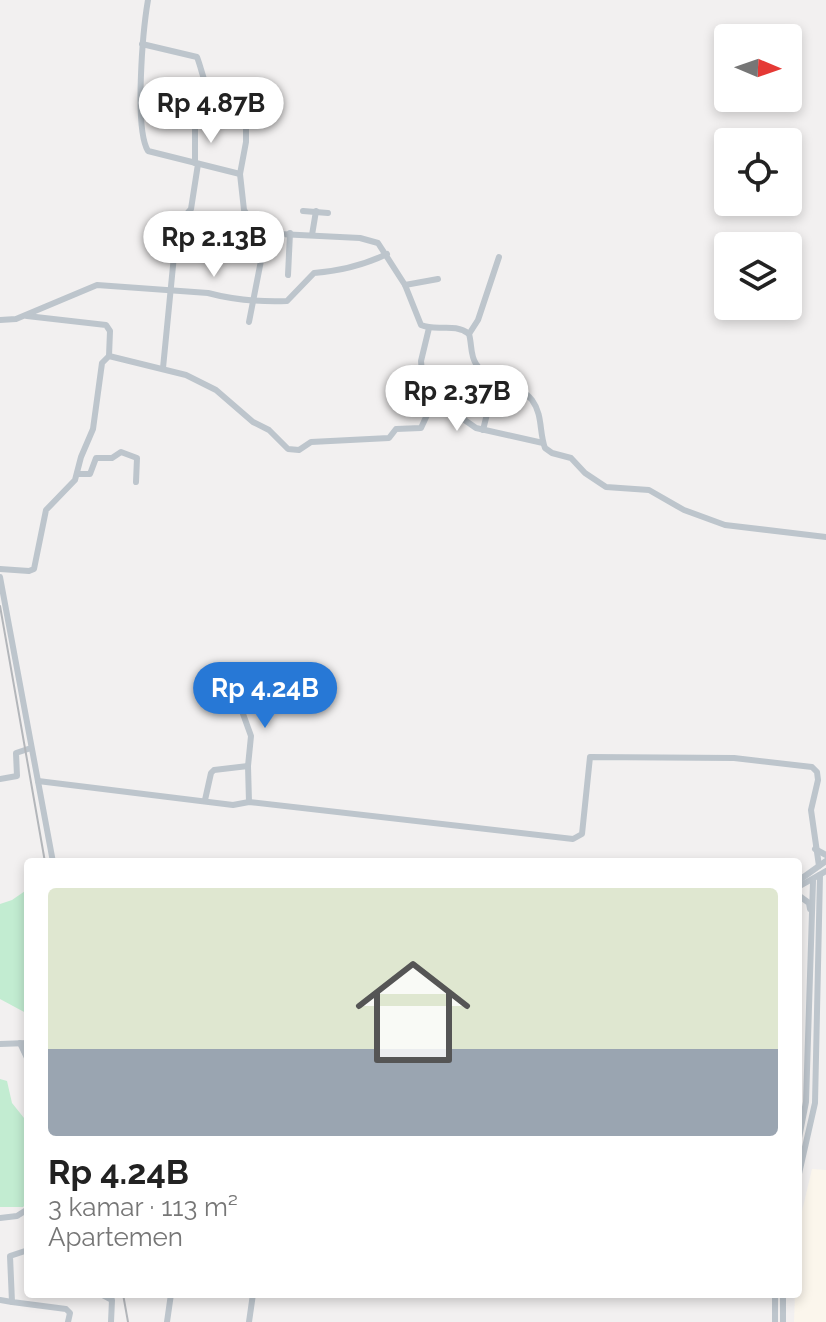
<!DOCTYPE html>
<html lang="id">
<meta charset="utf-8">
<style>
:root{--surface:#fff;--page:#f2f2f2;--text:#222;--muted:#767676;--line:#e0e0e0;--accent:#2778d6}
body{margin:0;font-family:Raleway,sans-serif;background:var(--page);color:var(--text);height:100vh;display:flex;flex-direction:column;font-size:30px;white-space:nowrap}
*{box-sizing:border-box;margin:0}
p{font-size:26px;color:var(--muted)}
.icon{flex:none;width:44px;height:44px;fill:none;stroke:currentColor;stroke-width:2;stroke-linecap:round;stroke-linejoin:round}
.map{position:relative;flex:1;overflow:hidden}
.panel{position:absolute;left:24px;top:858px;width:778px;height:440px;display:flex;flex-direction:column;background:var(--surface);border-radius:8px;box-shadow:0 4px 12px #0003}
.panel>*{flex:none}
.needle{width:52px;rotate:92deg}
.buttons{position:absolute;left:714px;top:24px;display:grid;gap:16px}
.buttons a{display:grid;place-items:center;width:88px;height:88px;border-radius:8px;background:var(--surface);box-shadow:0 4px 12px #0003;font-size:40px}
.price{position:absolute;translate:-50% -68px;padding:0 18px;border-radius:28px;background:#fff;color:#222;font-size:26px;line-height:52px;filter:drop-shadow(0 2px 4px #0008)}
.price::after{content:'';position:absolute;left:50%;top:48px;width:24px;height:18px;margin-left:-12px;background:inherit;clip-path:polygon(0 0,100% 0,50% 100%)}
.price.active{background:var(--accent);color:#fff}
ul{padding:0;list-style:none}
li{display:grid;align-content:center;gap:16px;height:424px;padding:0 24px}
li+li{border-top:2px solid var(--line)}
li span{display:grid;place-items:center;height:248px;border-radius:8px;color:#555}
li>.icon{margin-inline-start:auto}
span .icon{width:144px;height:144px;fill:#fffc;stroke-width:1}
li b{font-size:34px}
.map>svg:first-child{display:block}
</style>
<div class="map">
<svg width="826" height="1322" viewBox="0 0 826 1322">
<rect width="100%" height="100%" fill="#f2f0f0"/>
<path fill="#fbf6ec" d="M812,1169L826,1170V1322H794L795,1294H798V1228Z"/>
<g fill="#c2ecd1">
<path d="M28,889V1003L26,1013L0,999V904L12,900Z"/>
<path d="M0,1079L7,1081L12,1103L28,1123V1202L23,1207H0Z"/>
</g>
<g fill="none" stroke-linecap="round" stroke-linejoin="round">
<g stroke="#bdc5cc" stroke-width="6">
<path d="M148,0C143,29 134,128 148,151L240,174L244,210L259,233L360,238L378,243L405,285L421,325C437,332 454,322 469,334C472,344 470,355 476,364C491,387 518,382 532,400C543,415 539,432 545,448L552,453L571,458L585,473L606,487L649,490L684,510L725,525L826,537"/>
<path d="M142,44L197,57C203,72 207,101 222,109C230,114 239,111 246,116V142L240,174"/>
<path d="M195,163V125"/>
<path d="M303,211L328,213"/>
<path d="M312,235L316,211"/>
<path d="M288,275L290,233"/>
<path d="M405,285L438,279"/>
<path d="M27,316L106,325L110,331L109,356"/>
<path d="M0,320L16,319L97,285L208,293C234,300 259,302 287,301L314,273C339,271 364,265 387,254"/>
<path d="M249,322L266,235"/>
<path d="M429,328L421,361L422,372L437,389L446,407"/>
<path d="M469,334L478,320L499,257"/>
<path d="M163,368L177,225L191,209L198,164"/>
<path d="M483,430L495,382"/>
<path d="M77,474H90L96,458H112L121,452L137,458L136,482"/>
<path d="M0,569L29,571L34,569L46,510L75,480L81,457L93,429L102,363L109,356L186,375L216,390L253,422L269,430L288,449L299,450L311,442L389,438L396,429L421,428L427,415L446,407L476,428L543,443"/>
<path d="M0,577L53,862"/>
<path d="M238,700L251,736L248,766L249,802"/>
<path d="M0,779L17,776L16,753L31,748"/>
<path d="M38,781L233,805L249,802L573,839L582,834L590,757L734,758L812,767L817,772L818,780L811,810L819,866"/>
<path d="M205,800L211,773L214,770L248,766"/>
<path d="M815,849L826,855"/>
<path d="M798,881L826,861"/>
<path d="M798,887L826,871"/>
<path d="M798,895L809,903L810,909"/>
<path d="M20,1043L28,1060"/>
<path d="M0,1044L28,1043"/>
<path d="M798,1143L806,1102L813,881"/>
<path d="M798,1178L815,1103L820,875"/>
<path d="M0,1218L17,1216L28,1209"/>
<path d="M28,1250L10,1256L12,1302L66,1309L70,1313L68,1322"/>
<path d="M101,1294L112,1300L111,1322"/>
<path d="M775,1294V1322"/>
<path d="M783,1294V1322"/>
<path d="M0,1300L12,1302"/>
<path d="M167,1322L171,1294"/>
<path d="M249,1322L253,1294"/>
</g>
<g stroke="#b3b6ba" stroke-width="2">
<path d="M0,606L45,862"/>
<path d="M123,1294L128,1322"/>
</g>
</g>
</svg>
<div class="buttons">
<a><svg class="needle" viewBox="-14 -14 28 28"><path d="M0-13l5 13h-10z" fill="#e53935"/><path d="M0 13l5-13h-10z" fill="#767676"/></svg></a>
<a><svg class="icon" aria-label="locate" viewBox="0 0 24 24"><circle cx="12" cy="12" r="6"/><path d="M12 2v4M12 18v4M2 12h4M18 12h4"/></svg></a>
<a><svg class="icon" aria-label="layers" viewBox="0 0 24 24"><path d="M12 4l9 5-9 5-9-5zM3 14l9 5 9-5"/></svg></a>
</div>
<b class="price" style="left:211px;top:145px">Rp 4.87B</b>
<b class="price" style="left:214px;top:279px">Rp 2.13B</b>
<b class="price" style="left:457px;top:433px">Rp 2.37B</b>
<b class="price active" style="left:265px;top:730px">Rp 4.24B</b>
<section class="panel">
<ul>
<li><span style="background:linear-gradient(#dfe7d0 65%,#9aa5b1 0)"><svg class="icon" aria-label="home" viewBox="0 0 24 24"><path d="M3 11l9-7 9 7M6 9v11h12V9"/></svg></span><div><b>Rp 4.24B</b><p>3 kamar · 113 m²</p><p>Apartemen</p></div></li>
</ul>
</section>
</div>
